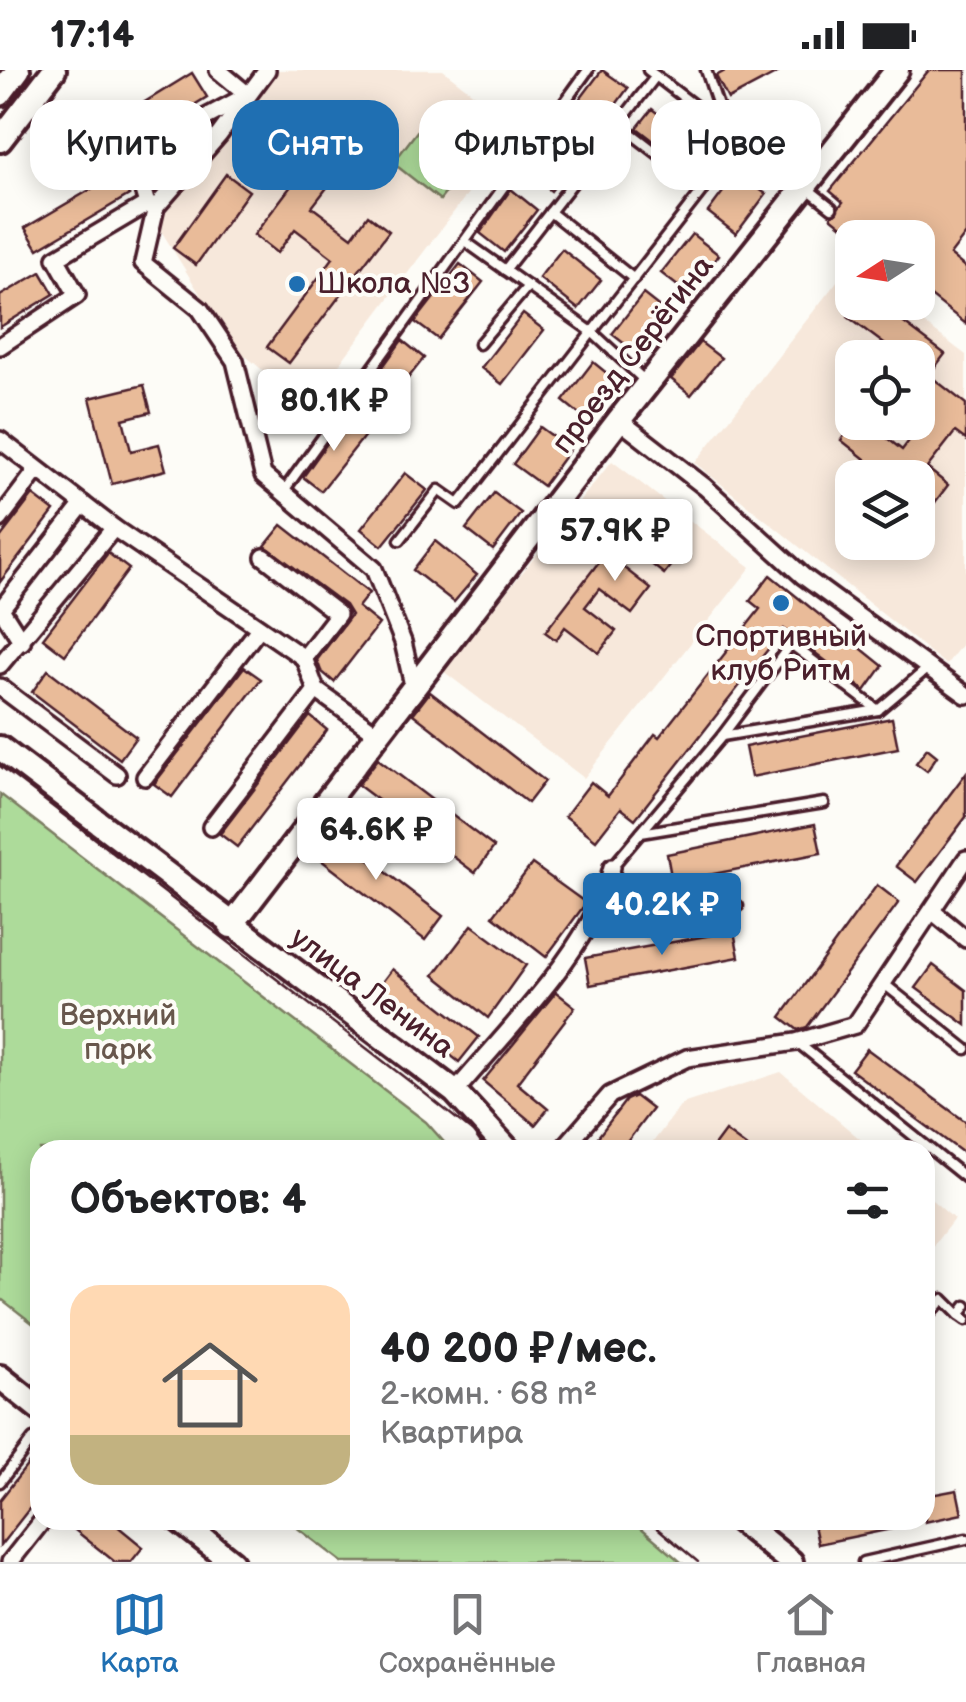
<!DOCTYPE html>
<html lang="ru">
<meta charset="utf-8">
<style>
:root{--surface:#fff;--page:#f6f6f6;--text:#202124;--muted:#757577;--line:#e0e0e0;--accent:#1f6fb2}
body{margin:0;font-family:"Balsamiq Sans",sans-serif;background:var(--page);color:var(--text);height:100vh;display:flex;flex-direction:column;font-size:38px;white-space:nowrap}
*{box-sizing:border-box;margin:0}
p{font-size:32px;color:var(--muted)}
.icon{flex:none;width:55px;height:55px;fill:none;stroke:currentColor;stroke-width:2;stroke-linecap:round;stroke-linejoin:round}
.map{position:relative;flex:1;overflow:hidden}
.drawer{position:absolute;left:30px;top:1070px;width:905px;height:390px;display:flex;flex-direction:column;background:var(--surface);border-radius:30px;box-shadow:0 5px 25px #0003}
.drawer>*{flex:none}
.banner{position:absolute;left:30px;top:30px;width:908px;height:90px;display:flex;gap:20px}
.needle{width:65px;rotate:258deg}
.tools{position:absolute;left:835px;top:150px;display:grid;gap:20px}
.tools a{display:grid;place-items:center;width:100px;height:100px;border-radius:20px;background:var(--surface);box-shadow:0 5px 25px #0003;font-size:50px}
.price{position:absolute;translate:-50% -85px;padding:0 22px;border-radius:10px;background:#fff;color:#222;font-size:32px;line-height:65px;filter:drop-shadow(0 2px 5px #0008)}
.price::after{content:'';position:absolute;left:50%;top:60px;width:30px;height:22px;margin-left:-15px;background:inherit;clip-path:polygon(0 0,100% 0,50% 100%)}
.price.active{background:var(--accent);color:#fff}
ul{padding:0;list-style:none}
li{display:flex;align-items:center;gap:30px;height:250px;padding:0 40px}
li+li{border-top:2px solid var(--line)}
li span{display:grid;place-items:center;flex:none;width:280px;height:200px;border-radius:30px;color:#555}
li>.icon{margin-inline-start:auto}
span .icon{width:120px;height:120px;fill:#fffc;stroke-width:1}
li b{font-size:42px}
h2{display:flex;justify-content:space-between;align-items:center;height:120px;padding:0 40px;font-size:42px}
.pill{padding:0 35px;border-radius:30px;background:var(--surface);box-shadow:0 5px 25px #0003;font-size:35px;line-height:90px}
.pill.active{background:var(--accent);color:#fff}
.status{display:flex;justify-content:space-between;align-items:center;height:70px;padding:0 50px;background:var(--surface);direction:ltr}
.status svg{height:28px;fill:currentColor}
.menu{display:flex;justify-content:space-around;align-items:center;height:140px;border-top:2px solid var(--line);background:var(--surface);font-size:28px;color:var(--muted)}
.menu a{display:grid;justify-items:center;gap:5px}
.menu .active{color:var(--accent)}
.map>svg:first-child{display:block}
</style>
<div class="status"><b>17:14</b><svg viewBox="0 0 49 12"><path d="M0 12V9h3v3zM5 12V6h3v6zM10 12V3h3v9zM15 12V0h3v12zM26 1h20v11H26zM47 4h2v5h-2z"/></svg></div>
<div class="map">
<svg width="966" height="1492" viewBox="0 0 966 1492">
<rect width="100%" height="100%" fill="#fdfcf7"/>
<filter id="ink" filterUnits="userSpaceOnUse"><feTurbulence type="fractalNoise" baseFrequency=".01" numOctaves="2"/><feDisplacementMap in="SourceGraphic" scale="20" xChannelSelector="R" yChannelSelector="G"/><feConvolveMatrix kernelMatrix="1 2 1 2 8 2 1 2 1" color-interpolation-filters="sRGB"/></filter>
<g filter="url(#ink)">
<g fill="#f7e8db" fill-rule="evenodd">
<path d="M277,0H443L517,58L307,337L230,273L157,154Z"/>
<path d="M849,196L852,232L897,233L966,285V569L946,595L695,393ZM852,288H918V352H852ZM852,408H918V472H852Z"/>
<path d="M612,391L751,497L584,708L443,601Z"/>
<path d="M781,1002L873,1080H647L682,1034Z"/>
<path d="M925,1124L954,1149L925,1186Z"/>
</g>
<g fill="#addb9a" stroke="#7c7d62" stroke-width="2.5">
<path d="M431,43L479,80L440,130L393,93Z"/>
<path d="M0,724L426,1052L451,1080H40V1259L0,1228Z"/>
<path d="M287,1450H632L681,1492H342Z"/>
</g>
<g fill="#e9bb99" stroke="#4a1f2b" stroke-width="2.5">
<path d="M602,0L628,18L598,59L572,40Z"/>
<path d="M727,0H783L728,29L716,6Z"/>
<path d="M929,0H966V164L950,185L966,198V254L918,216V168H857L831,147L843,132L830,121Z"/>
<path d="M192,3L207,27L116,83L101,59Z"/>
<path d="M652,39L712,86L698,105L637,58Z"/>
<path d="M556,59L582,79L551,121L525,100Z"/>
<path d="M322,75L346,93L312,137L352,167L368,145L389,161L289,293L267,277L333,188L295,159L277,183L254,165Z"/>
<path d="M737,103L766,124L736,164L708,142Z"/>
<path d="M117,104L129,125L38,179L25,158Z"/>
<path d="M226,104L249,121L196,195L173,178Z"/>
<path d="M511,119L537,140L504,182L480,163Z"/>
<path d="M692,164L719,185L688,224L661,203Z"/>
<path d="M562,179L601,210L578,239L539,208Z"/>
<path d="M460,194L483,212L438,269L415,252Z"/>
<path d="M41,202L54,224L0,257V226Z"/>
<path d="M643,224L671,246L640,286L612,264Z"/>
<path d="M859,232H876L945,284L929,305L966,334V370L955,362L927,398L948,415L930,439L918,429V408H889L841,370L854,352H867L902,380L930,343L918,333V288H903L848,247Z"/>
<path d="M523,244L544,260L502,314L481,298Z"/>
<path d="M402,270L424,288L379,345L360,329Z"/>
<path d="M700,272L721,288L691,325L671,309Z"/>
<path d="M593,292L619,313L589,352L563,331Z"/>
<path d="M144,315L151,342L123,349L131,381L159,374L166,400L112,414L90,328Z"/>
<path d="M345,348L366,364L321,421L303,407Z"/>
<path d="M540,357L570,379L543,416L513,394Z"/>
<path d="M405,403L427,420L382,476L361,459Z"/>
<path d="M494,423L521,443L493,480L466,459Z"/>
<path d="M33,425L54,441L0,512V468Z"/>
<path d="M649,451L684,478L664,504L631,478L619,494L651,519L632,544L599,519L585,537L616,561L599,583L565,557L556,570L545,562L628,454L640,463Z"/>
<path d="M282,455L369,523L358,537L379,554L334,612L321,601L317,590L351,545L345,535L265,476Z"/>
<path d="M435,471L477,505L454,532L413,500Z"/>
<path d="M108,483L129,499L65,585L43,568Z"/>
<path d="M770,505L883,596L865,621L784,559L635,749L621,738L596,770L565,746L591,712L608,726L655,664L659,667L760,539L750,531Z"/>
<path d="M244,597L261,609L172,727L154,714Z"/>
<path d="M48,600L136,667L120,689L32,622Z"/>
<path d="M430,622L545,711L528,733L413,644Z"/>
<path d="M310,646L327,660L237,777L220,764Z"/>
<path d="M892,648L898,678L751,707L745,677Z"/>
<path d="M927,678L937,686L927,701L916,693Z"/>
<path d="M378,689L494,777L475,803L358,715Z"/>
<path d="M966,703V747L917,812L896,796Z"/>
<path d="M815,754L821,783L672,812L667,784Z"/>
<path d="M326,756L443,846L425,870L308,780Z"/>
<path d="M532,794L586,833L546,887L493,846Z"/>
<path d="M877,815L899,832L807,957L798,960L781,947Z"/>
<path d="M472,855L526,895L488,948L434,905Z"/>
<path d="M734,861L739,887L590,915L585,888Z"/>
<path d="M933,895L966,920V955L916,918Z"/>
<path d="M392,899L479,967L459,992L373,924Z"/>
<path d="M556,922L575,937L517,1013L548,1039L535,1055L483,1011Z"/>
<path d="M867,979L966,1052V1085L851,1000Z"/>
<path d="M635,1026L652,1039L621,1080H588L626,1030Z"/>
<path d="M725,1061L751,1080H711Z"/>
<path d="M32,1389L40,1396V1425L0,1476V1430Z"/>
<path d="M957,1420L962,1444L925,1452V1426Z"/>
<path d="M83,1450H110L143,1477L131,1492H115L75,1460Z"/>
<path d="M813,1450H910L911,1455L818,1474Z"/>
</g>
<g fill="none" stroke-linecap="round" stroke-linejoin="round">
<g stroke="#4a1f2b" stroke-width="15">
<g id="lane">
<path d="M648,0L799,116"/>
<path d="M619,54L704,119"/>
<path d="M808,119L832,138"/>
<path d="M550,142L634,209"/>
<path d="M505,200L656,6"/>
<path d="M479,274L528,216"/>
<path d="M645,311L592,262L729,86L726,60L706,0"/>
<path d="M283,422L588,0"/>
<path d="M400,470L439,420L459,434L592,262L466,172"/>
<path d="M722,666L878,640"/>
<path d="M641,763L824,733"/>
<path d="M612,797L722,666L791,574L878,640L928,598"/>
<path d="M588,858L738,836"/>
<path d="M883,913L966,979"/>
<path d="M798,973L966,1108"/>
<path d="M966,1236L959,1245L966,1250"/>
<path d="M925,1249L943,1229L959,1245"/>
<path d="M0,1412L33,1369"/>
<path d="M863,1492L966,1469"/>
</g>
</g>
<g stroke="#4a1f2b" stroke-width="22">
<g id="street">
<path d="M267,0L219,65L156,137L143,193L200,239L235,291L263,405L374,499L403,572L413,615"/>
<path d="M0,276L77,225L56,188L147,134L133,86L248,25L218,0"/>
<path d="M619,350L705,417L803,506L966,625"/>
<path d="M0,370L114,458L304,588"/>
<path d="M0,449L37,400"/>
<path d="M264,487L338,544L304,588L316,620L376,663"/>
<path d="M22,572L1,539L83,434"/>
<path d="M0,595L114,458"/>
<path d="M0,617L117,705"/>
<path d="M145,707L258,560"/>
<path d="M211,757L316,620"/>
<path d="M932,841L966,869"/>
<path d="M455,1022C507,960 594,876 612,797"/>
<path d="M562,1080L610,1025L687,988L796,972L855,955L966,789"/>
<path d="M10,1492L43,1450"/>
</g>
</g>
<g stroke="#4a1f2b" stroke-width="30">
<g id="secondary">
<path d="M0,24L18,0"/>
<path d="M0,70L54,0"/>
<path d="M0,678L455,1022L508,1080"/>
<path d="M231,856L619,350L897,0"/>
<path d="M0,1307L40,1339"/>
<path d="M179,1450L232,1492"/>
<path d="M739,1450L791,1492"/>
</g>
</g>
<use href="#lane" stroke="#fdfcf7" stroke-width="8"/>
<use href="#street" stroke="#fdfcf7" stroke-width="15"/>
<use href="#secondary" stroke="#fdfcf7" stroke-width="22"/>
<g stroke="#4a1f2b" stroke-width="2.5">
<path d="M0,696L413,1014L473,1062L486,1080"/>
<path d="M648,1450L698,1492"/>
</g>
</g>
</g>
<g fill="#1f6fb2" stroke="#fdfcf7" stroke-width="4">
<circle cx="297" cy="214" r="10"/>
<circle cx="781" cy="533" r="10"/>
</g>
<g text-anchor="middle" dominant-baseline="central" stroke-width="8" stroke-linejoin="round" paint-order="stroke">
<g font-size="30" fill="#4a1f2b" stroke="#fdfcf7" text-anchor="start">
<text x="317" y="214">Школа №3</text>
<text x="781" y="567" text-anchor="middle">Спортивный<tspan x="781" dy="34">клуб Ритм</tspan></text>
</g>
<g font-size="30" fill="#4a1f2b" stroke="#fdfcf7">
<text transform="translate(633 285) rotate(-52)">проезд Серёгина</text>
<text transform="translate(372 923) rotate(37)">улица Ленина</text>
</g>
<g font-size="30" fill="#68574c" stroke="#fdfcf7">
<text x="118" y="946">Верхний<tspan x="118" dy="34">парк</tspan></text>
</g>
</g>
</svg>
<div class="tools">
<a><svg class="needle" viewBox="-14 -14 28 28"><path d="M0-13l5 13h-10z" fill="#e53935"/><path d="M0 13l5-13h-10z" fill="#757577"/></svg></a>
<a><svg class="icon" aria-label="locate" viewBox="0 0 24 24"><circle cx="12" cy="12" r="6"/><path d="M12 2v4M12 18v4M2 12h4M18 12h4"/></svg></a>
<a><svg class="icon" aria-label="layers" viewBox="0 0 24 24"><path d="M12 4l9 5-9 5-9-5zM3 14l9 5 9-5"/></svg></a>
</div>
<b class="price" style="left:334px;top:384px">80.1K ₽</b>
<b class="price" style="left:615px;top:514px">57.9K ₽</b>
<b class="price" style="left:376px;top:813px">64.6K ₽</b>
<b class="price active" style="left:662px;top:888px">40.2K ₽</b>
<div class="banner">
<a class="pill">Купить</a>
<a class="pill active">Снять</a>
<a class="pill">Фильтры</a>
<a class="pill">Новое</a>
</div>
<section class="drawer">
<h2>Объектов: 4<svg class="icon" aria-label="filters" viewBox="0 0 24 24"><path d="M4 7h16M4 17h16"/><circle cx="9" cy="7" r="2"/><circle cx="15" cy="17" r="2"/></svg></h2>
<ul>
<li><span style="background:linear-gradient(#ffd9b3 75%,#c2b280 0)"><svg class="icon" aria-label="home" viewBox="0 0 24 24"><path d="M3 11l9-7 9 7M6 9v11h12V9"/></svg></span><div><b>40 200 ₽/мес.</b><p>2-комн. · 68 m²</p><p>Квартира</p></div></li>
</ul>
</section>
</div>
<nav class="menu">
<a class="active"><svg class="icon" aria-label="map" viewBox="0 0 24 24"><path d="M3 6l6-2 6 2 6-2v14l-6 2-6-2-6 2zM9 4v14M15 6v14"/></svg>Карта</a>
<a><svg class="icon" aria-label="saved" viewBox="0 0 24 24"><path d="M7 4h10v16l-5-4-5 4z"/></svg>Сохранённые</a>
<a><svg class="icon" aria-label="home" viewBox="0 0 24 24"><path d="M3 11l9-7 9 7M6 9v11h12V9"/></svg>Главная</a>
</nav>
